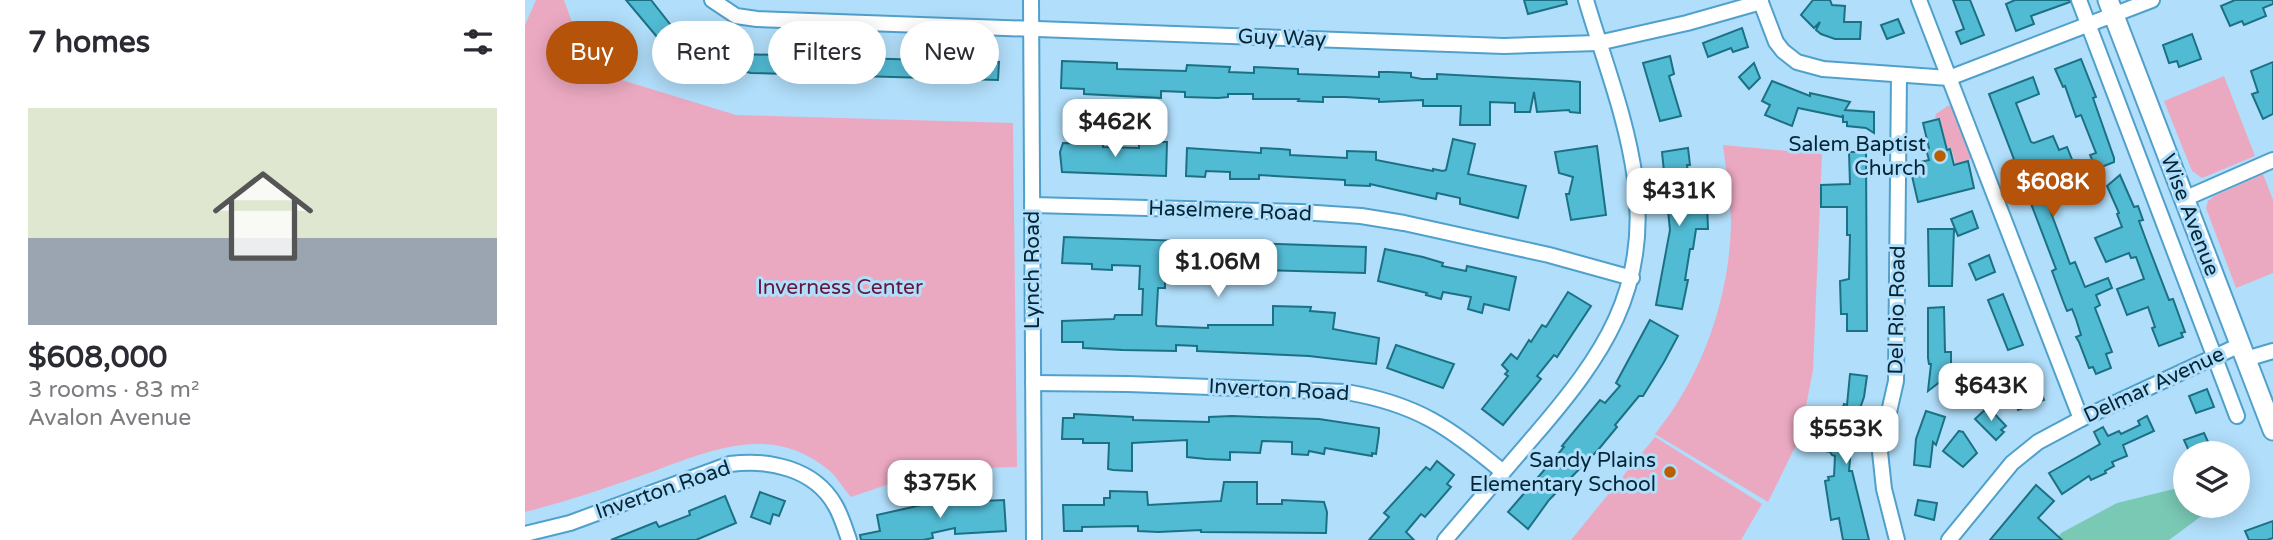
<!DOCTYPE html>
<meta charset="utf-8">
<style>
:root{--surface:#fff;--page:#f7f7f7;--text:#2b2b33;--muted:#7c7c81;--line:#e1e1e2;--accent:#b45309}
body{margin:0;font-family:"Varela Round",sans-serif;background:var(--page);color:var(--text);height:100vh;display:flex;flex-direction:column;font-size:26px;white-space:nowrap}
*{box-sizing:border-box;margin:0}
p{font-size:23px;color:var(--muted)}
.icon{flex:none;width:38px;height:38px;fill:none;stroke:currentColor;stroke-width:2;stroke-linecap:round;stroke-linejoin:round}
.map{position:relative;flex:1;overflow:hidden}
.details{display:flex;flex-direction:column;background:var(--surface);width:525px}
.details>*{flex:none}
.guide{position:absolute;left:21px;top:21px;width:665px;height:63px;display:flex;gap:14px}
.buttons{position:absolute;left:1648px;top:441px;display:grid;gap:14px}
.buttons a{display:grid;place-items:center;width:77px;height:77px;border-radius:50%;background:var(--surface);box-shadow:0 4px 18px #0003;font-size:35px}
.price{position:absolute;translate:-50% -60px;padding:0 16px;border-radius:14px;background:#fff;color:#222;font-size:23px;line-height:46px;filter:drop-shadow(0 2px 4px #0008)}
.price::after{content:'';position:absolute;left:50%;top:42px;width:21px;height:16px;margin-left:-10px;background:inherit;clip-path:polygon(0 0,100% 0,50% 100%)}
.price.active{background:var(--accent);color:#fff}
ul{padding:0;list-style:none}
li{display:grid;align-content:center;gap:14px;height:371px;padding:0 28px}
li+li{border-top:2px solid var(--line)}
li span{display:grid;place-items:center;height:217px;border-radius:0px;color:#555}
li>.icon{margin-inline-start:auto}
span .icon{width:126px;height:126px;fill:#fffc;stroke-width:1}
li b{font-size:30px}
h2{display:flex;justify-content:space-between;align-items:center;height:84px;padding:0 28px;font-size:30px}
.pill{padding:0 24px;border-radius:32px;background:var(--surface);box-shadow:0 4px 18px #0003;font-size:24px;line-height:63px}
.pill.active{background:var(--accent);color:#fff}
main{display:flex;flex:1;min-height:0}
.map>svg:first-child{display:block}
</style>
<main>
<section class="details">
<h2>7 homes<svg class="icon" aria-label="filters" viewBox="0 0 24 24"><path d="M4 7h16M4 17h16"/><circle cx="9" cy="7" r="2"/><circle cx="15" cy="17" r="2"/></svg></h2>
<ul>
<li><span style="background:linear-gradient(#dfe7d0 60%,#9aa5b1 0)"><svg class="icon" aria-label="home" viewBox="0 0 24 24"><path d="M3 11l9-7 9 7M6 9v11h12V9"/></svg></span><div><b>$608,000</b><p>3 rooms · 83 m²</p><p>Avalon Avenue</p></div></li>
</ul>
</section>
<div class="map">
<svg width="1748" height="540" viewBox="0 0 1748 540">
<rect width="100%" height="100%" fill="#b1defa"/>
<g fill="#eba9c1">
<path d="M11,0H39L64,70L211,115L488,123L492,467L451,468L382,478L326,497C319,489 313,479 306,472C246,420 182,452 118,475C79,489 40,502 0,512V25Z"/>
<path d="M1699,76L1730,156L1677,178L1667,171L1639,101Z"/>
<path d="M1424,105L1430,112L1446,159L1431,164L1426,148L1422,149L1415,118H1410L1411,114Z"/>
<path d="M1198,145L1297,154L1288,370L1275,437L1243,502L1130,434C1177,376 1204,300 1206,225C1206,199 1201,171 1198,145Z"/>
<path d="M1738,174L1748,200V273L1711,288L1681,208L1683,201L1689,196Z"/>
<path d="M1130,437L1237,504L1216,540H1046Z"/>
</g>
<path fill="#79c9b4" d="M1661,486V506H1690L1644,540H1531L1536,533L1592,503Z"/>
<g fill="#52bbd4" stroke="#1b7183" stroke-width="2">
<path d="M101,0H126L152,33L138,44Z"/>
<path d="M999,0H1041L1042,4L1003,14Z"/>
<path d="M1288,0H1305L1307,5L1320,6L1319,22H1336L1335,39H1310L1296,34L1291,30L1295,22L1289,28L1276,15Z"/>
<path d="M1428,0H1445L1459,35L1436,44L1431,32L1439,29Z"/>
<path d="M1490,0H1545V2L1506,16L1509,24L1491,31L1481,4Z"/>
<path d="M1710,0H1748V4L1738,8L1741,16L1719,25L1717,21L1705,26L1696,6Z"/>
<path d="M1373,19L1379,33L1362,39L1356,25Z"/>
<path d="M1217,28L1223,47L1208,52L1206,48L1183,57L1178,43Z"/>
<path d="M1667,34L1676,59L1654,67L1652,61L1644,63L1638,45Z"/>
<path d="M289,35L294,36L295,57L474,62L473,80L226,73L159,57L163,39L217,51L216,54L286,56Z"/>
<path d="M1145,56L1149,74L1144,76L1156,116L1135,121L1118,63Z"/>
<path d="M1556,59L1571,97L1568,98L1589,158V162L1574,168H1571L1565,155L1571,153L1556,115L1551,117L1540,86L1538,87L1530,69Z"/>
<path d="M537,61L592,63V69L661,71L662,65L705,67L704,72L729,73V67L773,69V74L854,77V72H864L886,73V77L897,79H912V74L1045,81L1055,82V113L1045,112L1044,110L1012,112L1009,92L1005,112H990V103L965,102V125H935L936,106H898V100L854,102V99L820,97H798V102L773,101L774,99H728V94H703V97L693,98L660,97V92L636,91V98L559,94V89L536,88Z"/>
<path d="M1748,62V114L1738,119L1727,94L1733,92L1726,71Z"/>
<path d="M1229,63L1235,78L1224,89L1214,77Z"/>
<path d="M1508,77L1514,94L1491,103L1506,142L1509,143L1528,136L1534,150L1542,147L1548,162L1520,175V179L1514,181L1534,234L1545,264L1550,262L1560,287L1583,278L1587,288L1571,295L1575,305L1570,308L1587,352L1581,354L1586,368L1571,374L1568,367L1564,368L1554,342L1551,337L1556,335L1551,319L1547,309L1542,311L1538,301L1527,271L1531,269L1464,94Z"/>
<path d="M1247,81L1285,96V93L1325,102L1320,110L1349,112V133L1341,128L1322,126V122H1318V115L1317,117L1273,108L1267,126L1240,115L1245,105L1237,101Z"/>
<path d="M1414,119L1422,150L1425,149L1429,165L1443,161L1449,188L1393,202L1387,176L1390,175L1387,164L1404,160L1401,149L1404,148L1398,123Z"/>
<path d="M928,139L950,144L943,174L1001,186L993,218L935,204V198L912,193L911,199L845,184V186L820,185V180L734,175V179H705V172L681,171L680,177L661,176L662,148L736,153V148L756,149L765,150V155L822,158V151L851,152V160L908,171V169L918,171L921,170Z"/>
<path d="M614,142H642L641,176L537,172L535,152L538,143L578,144V147L614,148Z"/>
<path d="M1072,146L1081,215L1046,220L1041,194H1044L1048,177L1034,173L1030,152Z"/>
<path d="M1163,148L1165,165H1162L1167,205L1182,203L1183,229H1171L1168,249H1165L1160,280H1163L1157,309L1131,305L1145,230L1137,152Z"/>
<path d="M1324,152H1341L1342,331H1322V314H1316L1315,281L1324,279L1325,235H1322V207H1296V185L1325,184Z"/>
<path d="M1595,175L1609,207L1613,206L1618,220L1614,221L1624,248L1644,300L1648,299L1660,332L1656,333L1658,337L1634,346L1627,328L1630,327L1623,307L1602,315L1592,289L1619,279L1611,257L1606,258L1604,253L1581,262L1570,238L1597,227L1592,214L1594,213L1582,186Z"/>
<path d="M1447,211L1453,228L1433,236L1426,219Z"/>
<path d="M1403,229H1429L1427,286H1404Z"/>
<path d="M539,237L841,247L840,273L734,270V273L716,272L717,269H694V276L640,274V288H633L631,324L632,326L683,328V325H748V306L786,307L785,311L810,313L808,329L854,338L851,364L784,356L672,351V346L651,345V351L598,350L558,348V342H537V321L589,319L590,315H617L618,289H614L615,266L587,265V270L567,269V264L537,263Z"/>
<path d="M860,249L898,257L918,263L917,266L941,271L942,266L991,277L984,310L959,304L957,313L943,309L946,297L918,292L916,299L901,295L902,293L853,281Z"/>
<path d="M1464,255L1470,272L1451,280L1444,264Z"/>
<path d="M1043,292L1066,306L1032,357L1029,355L1012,376L1016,379L978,425L957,409L983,376L980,374L983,371L977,365L986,354L992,359L1004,340L1006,342L1017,325L1021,327Z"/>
<path d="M1478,294L1498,345L1483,350L1463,300Z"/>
<path d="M1419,307L1420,352H1426V392L1416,381L1403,391L1406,364H1404L1403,358V308Z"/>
<path d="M1125,320L1153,336L1139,362L1118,396H1114L1090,425L1092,427L1073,450L1024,500L1003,529L983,512L1039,447L1037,446L1075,400L1080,403L1095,386L1091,383Z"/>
<path d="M871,345L929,364L918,388L862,368Z"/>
<path d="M1325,374L1342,376L1339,397L1332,417L1329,448H1326L1324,471H1327L1344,540H1318L1314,518L1306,520L1300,481L1304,480L1303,477L1309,476L1310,456L1307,455L1305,452L1296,450L1297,438H1307L1319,404L1322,405Z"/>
<path d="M1511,378L1519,400L1493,410L1488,395L1497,392L1494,384Z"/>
<path d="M1682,389L1689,407L1671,413L1664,396Z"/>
<path d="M1463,407L1481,426L1476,430L1479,432L1471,440L1450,419Z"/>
<path d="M1401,411L1420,417L1411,445L1408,442L1405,467L1389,465L1391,439Z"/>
<path d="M549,414L608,417V420L684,422V417L707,416L794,419L854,428V433L851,454L847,453V456L800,448L799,454L784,451L783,455L767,454V442L737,441L735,453L705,452V460L681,459L662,457V440L607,443V471L588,470L583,469L584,443H558V439H537L538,418H549Z"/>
<path d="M1622,416L1629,431L1598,445L1602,456L1587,462L1589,466L1580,471L1581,473L1566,480L1564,476L1537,494L1524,473L1575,444L1569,432L1578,427L1583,436L1594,431L1596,434L1615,425L1613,421Z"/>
<path d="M1434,431L1438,432L1452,453L1438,467L1418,451Z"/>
<path d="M1679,433L1684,444L1664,451L1659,440Z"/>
<path d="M912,461L929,475L922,484L926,487L900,517L896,514L881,532L889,540H844L864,517L859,513L901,467L905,470Z"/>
<path d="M699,482H732V504H757V500L799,502L802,512L801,533L676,532V530L633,532L613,531V526L557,527V531H539L538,505H579V498H585V491L622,492L623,505L696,501Z"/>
<path d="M1511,485L1529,501L1513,518L1537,540H1465Z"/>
<path d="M235,492L260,501L254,516L248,514L245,524L226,517Z"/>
<path d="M200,496L211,523L171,540H86L131,522L134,527L165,515L164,511Z"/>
<path d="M411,499L412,503L479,500L481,531L430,534V528L407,533L408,538L398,540H336L335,535L355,531L352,515L401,504L400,501Z"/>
<path d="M1393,500L1412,503L1409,520L1390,515Z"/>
<path d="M1748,521V538L1742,540H1724L1720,531Z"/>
</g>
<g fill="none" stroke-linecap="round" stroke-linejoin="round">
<g stroke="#50a0cc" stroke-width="18">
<g id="street">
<path d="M187,0L211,16L232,19L979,46L1073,43L1162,23L1236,2"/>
<path d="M506,0L509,540"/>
<path d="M1235,0L1251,42L1258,51L1272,62L1298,69L1424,78L1627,0"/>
<path d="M1394,0L1556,419"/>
<path d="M1554,0L1712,416"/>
<path d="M1659,199L1748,160"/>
<path d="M507,205L776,212L836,216L879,223L1024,255L1107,278"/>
<path d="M1721,359L1748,351"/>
<path d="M508,383L603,384L821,392C892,404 924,427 978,472"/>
<path d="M0,534L45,523L205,464C243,459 289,468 310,505C316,515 320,528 324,540"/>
<path d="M920,540C950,505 980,470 1010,435C1078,356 1125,289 1110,179C1102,118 1078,58 1061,0"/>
<path d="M1372,540L1359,489L1355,452L1371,381L1374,75"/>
<path d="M1424,540L1487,463L1513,442L1556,419L1715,345"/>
</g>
</g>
<g stroke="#50a0cc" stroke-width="23">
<path id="secondary" d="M1583,0L1748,430"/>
</g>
<use href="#street" stroke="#fff" stroke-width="14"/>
<use href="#secondary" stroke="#fff" stroke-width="19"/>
</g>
<g fill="#b95f00" stroke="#b1defa" stroke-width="2.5">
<circle cx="1415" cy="156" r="7"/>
<circle cx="1145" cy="472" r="7"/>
</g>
<g text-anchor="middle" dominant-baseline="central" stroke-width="6" stroke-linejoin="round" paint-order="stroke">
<g font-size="21" fill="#032637" stroke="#b1defa">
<text transform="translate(757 38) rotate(2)">Guy Way</text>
<text transform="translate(705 211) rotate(2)">Haselmere Road</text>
<text transform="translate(1665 215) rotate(69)">Wise Avenue</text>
<text transform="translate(507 270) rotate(-90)">Lynch Road</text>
<text transform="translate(1372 310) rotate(-89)">Del Rio Road</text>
<text transform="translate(1629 385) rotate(-25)">Delmar Avenue</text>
<text transform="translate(754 390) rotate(3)">Inverton Road</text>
<text transform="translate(138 490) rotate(-19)">Inverton Road</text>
</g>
<g font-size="21" fill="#032637" stroke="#b1defa" text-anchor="end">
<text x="1401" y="144">Salem Baptist<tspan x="1401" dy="24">Church</tspan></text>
<text x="1131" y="460">Sandy Plains<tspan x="1131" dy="24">Elementary School</tspan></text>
</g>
<g font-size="21" fill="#64173d" stroke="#b1defa">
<text x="315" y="287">Inverness Center</text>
</g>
</g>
</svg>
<div class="buttons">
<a><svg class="icon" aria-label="layers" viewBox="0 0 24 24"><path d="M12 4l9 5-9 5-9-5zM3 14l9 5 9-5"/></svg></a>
</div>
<b class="price" style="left:590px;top:159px">$462K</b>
<b class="price active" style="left:1528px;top:219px">$608K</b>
<b class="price" style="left:1154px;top:228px">$431K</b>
<b class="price" style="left:693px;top:299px">$1.06M</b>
<b class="price" style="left:1466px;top:423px">$643K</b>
<b class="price" style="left:1321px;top:466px">$553K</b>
<b class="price" style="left:415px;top:520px">$375K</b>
<div class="guide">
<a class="pill active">Buy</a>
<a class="pill">Rent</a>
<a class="pill">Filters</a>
<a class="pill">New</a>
</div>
</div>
</main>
